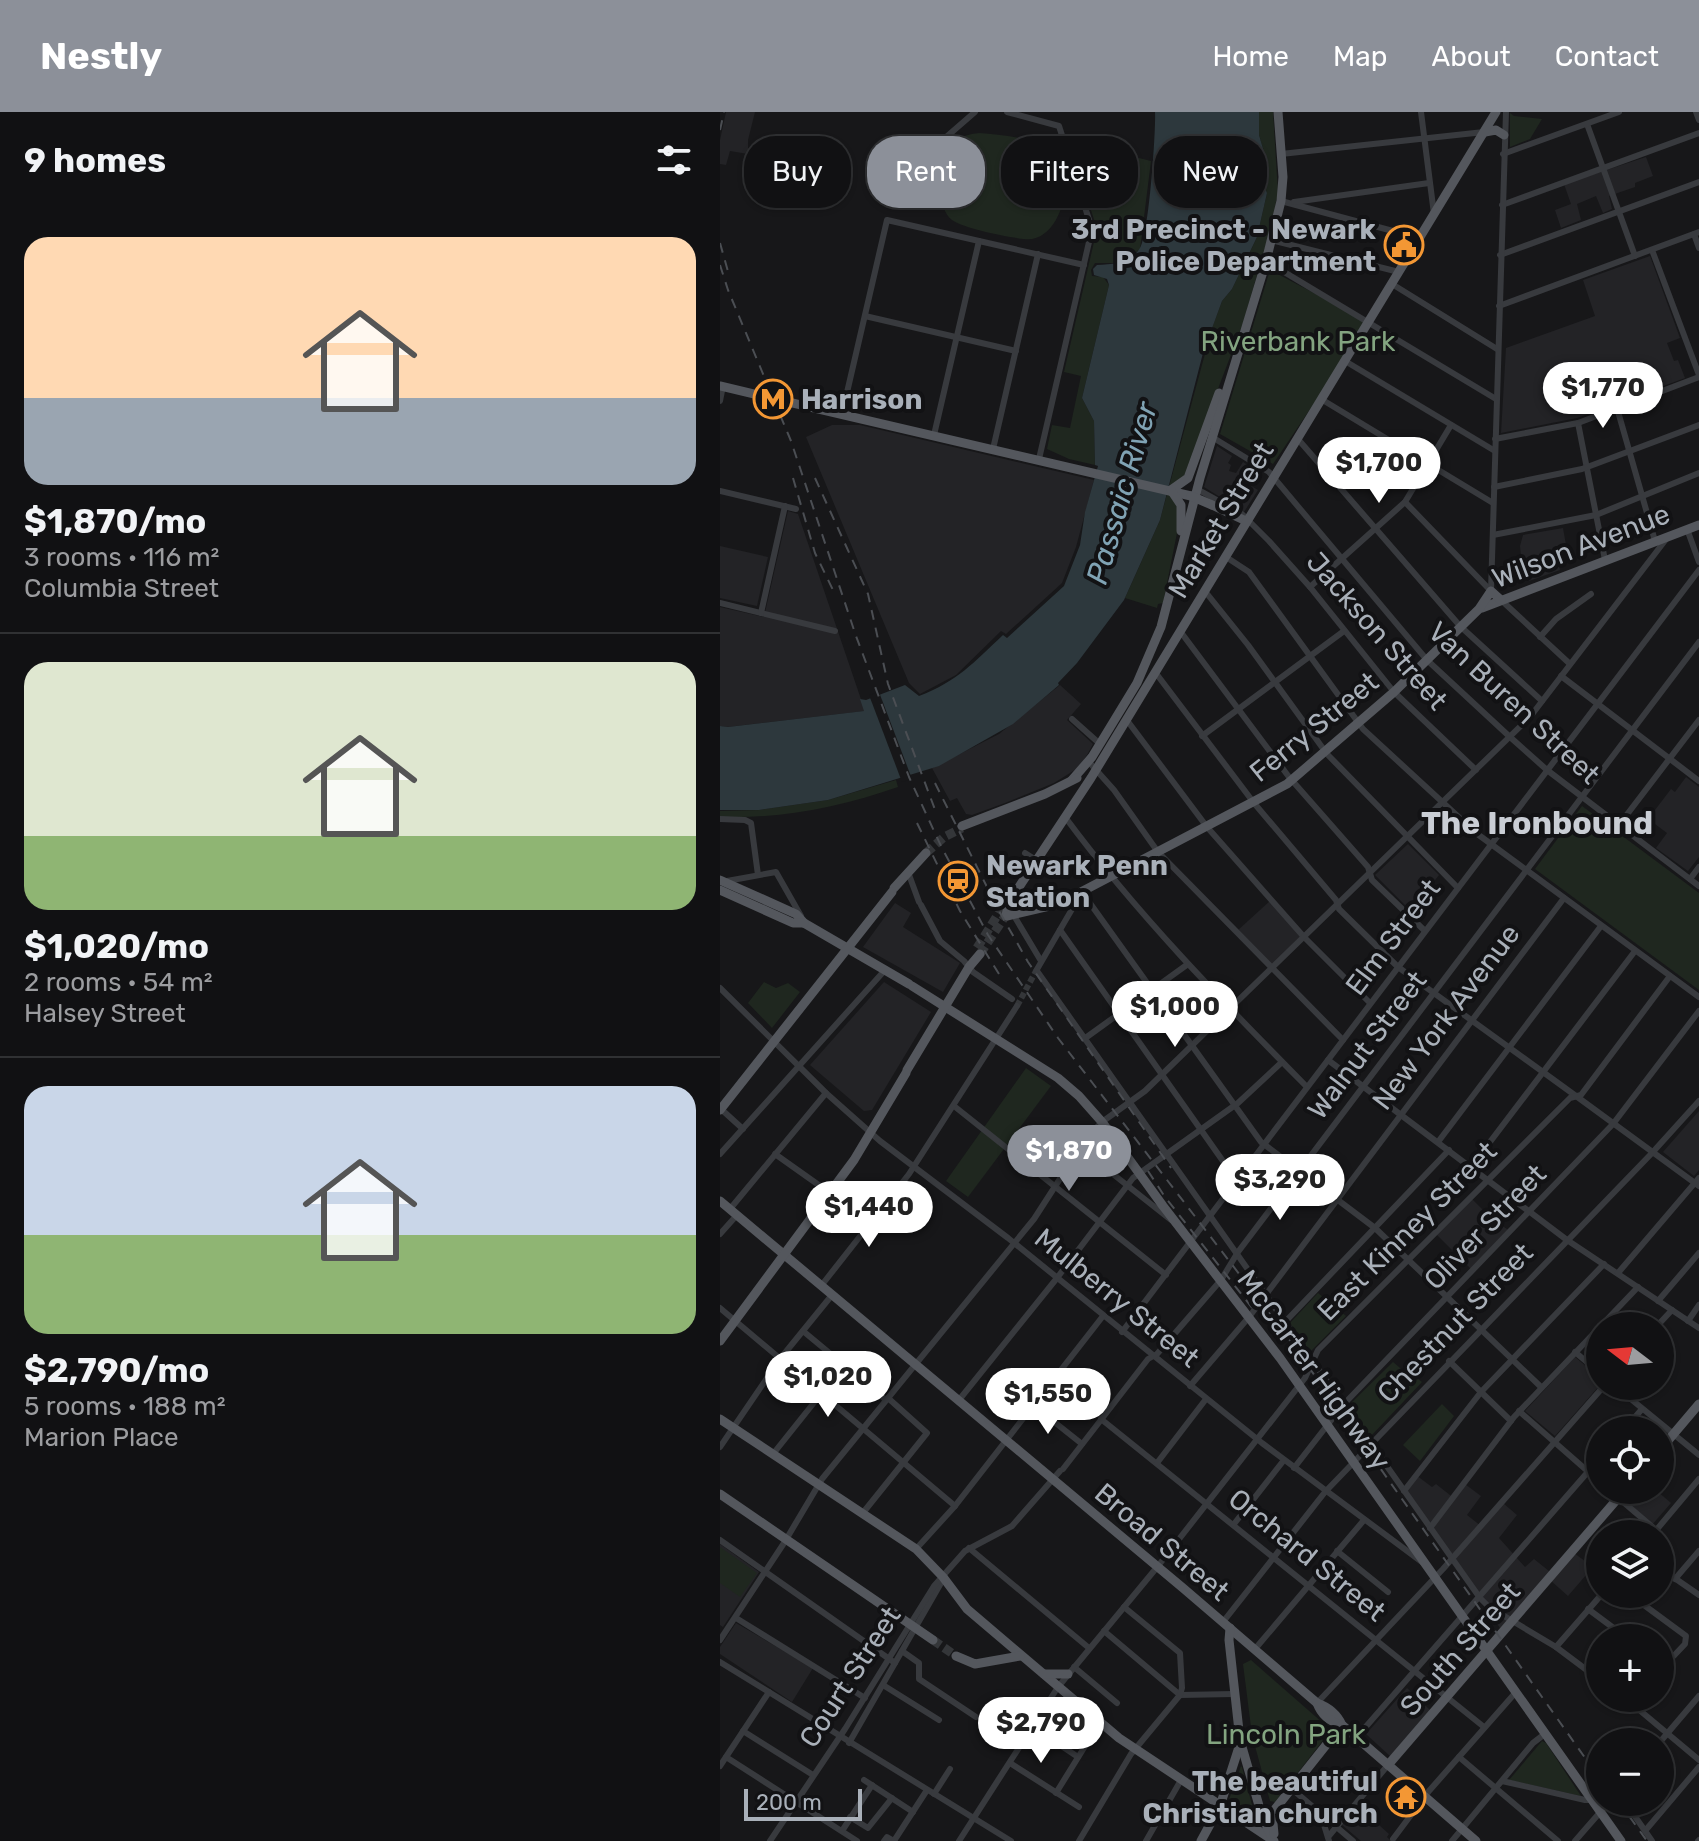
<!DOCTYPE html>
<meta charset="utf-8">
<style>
:root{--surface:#111113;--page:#1e1f21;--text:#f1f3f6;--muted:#9c9da0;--line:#303133;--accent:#8c9099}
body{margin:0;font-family:Rubik,sans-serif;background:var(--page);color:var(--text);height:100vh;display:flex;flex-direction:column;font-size:30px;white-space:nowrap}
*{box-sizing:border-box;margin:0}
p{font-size:26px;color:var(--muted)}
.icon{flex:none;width:44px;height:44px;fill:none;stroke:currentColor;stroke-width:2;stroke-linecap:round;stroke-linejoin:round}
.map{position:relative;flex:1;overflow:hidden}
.panel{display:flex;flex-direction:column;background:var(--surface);width:720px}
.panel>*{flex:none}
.banner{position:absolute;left:24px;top:24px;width:760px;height:72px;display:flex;gap:16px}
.needle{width:52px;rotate:286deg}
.tools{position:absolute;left:866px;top:1200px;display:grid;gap:16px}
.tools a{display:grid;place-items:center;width:88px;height:88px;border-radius:50%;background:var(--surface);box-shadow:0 2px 6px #0004,0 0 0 2px var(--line);font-size:40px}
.scale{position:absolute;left:24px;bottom:20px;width:118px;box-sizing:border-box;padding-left:8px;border:4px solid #a9b0b9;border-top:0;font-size:22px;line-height:28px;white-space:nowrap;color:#a9b0b9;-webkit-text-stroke:6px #121214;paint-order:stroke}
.price{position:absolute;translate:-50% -68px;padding:0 18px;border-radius:28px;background:#fff;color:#222;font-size:26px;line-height:52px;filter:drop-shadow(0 2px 4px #0008)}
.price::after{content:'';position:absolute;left:50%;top:48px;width:24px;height:18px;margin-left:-12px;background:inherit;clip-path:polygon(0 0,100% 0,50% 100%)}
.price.selected{background:var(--accent);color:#fff}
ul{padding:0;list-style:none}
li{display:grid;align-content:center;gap:16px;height:424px;padding:0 24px}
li+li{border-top:2px solid var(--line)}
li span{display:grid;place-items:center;height:248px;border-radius:24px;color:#555}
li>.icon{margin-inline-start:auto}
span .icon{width:144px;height:144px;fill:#fffc;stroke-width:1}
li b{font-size:34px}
h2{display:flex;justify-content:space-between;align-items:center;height:96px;padding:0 24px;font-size:34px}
.pill{padding:0 28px;border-radius:32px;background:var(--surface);box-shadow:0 2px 6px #0004,0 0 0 2px var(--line);font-size:28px;line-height:72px}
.pill.selected{background:var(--accent);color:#fff}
header{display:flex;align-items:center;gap:48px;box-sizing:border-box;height:112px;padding:0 40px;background:var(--accent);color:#fff}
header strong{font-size:38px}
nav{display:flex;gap:44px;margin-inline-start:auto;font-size:28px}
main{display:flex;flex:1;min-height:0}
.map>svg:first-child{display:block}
</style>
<header>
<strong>Nestly</strong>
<nav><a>Home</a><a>Map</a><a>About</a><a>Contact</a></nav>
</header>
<main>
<section class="panel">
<h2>9 homes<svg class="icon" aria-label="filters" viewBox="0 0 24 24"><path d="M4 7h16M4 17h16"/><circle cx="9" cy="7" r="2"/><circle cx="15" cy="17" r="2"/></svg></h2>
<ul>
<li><span style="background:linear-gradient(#ffd9b3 65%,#9aa5b1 0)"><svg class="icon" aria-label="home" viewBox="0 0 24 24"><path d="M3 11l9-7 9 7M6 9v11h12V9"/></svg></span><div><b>$1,870/mo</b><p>3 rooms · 116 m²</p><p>Columbia Street</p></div></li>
<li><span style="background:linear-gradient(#dfe7d0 70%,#8fb573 0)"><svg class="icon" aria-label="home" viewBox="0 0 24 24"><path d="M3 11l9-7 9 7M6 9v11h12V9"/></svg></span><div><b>$1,020/mo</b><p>2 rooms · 54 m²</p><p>Halsey Street</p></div></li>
<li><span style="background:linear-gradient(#c9d6e8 60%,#8fb573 0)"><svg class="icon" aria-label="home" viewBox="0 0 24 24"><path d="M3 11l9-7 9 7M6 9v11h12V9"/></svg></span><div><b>$2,790/mo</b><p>5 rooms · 188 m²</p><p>Marion Place</p></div></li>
</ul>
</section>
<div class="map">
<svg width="979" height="1729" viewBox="0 0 979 1729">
<rect width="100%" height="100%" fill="#171719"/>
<g fill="#232326">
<path d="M6,0H35L28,28V42L10,39L6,53L0,52V28Z"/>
<path d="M926,45L933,64L915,71V75L889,84L892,97L883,101L876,84L857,92L861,108L841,116L835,98L851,92L844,72Z"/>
<path d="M930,144L960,226L947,231L954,249L958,248L965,266L857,306L781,321L786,236L875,204L863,168Z"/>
<path d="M112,313H140L374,368L356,435L342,471L286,522L281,519L236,563L200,582L189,571L86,325Z"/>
<path d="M497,334L512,344L508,351L511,353L509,359L516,361L523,350L529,354L521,368L538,378L524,400L484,375Z"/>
<path d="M68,399L78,402L145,599L8,615L0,614V495L44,505Z"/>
<path d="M843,416L846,433L836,435L840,458L809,469L802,454L800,434L803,423Z"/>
<path d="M0,434L48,445L37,494L0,486Z"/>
<path d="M340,573L361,592L347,608L373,632L367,643L358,656L334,671L285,691L252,703L246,702L237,686L230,689L212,656L279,622Z"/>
<path d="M966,665L979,675V745L968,759L936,736L947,721L931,709L934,705L932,702L951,677L955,680Z"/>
<path d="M688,732L719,763L701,786L707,792L696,804L655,763Z"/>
<path d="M551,788L584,825L551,856L517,819Z"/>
<path d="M175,791L191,801L183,815L240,851L223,880L143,835Z"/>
<path d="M164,870L211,900L152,998L144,999L90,953Z"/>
<path d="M979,999V1058L974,1064L943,1040Z"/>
<path d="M752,1087L770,1105L791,1120L753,1159L716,1122Z"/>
<path d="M855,1245L880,1266V1273L835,1324L805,1299Z"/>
<path d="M696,1363L712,1375L716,1372L735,1387L745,1372L761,1384L747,1403L761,1414L783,1391L797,1403L779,1426L805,1455L814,1447L834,1463L854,1441L873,1455L848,1484L830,1468L780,1516L684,1376Z"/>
<path d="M906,1378L937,1379L951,1391L931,1414L900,1384Z"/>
<path d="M0,1432L39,1460L3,1515L0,1513Z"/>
<path d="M16,1511L93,1556L72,1590L0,1542V1535Z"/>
<path d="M687,1576L710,1598L670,1644L646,1622Z"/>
<path d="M633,1698L647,1709L650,1705L669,1722L667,1725L671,1729H641L621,1712Z"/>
</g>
<g fill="#1f271f">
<path d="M539,0H553L558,81L549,122L523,211L466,361L459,370V411L443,491L438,492L437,496L405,486L440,408L492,216L502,189L512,177L537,125L547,81L544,73V40L539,23Z"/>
<path d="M790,1L794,4L822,7L810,27L790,35Z"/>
<path d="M259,21C285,23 322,26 340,47C355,67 340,132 304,127C287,125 245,117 232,108C213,93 221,44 237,29C243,23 251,22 259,21Z"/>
<path d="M419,46L431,49L420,137L403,151H375L371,158L372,164L383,165L389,173L362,286L374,309L375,353L349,347L327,337L332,313L350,316L361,264L344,260L377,117L363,73L366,68Z"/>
<path d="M550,158L649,210L553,352L500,322Z"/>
<path d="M176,668L178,675C120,695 62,707 0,705V699L39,698L108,688Z"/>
<path d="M862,694L979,781V878L815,757Z"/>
<path d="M44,870L56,876L68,871L80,880L52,916L28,891Z"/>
<path d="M306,956L331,974L248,1085L226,1069Z"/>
<path d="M598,1181L626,1204L590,1240L570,1211Z"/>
<path d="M673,1250L686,1261L689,1260L702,1270L650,1325L628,1294Z"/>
<path d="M722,1292L734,1304L700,1349L683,1333Z"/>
<path d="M0,1435L37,1461L20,1485L0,1471Z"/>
<path d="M531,1548L611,1618L555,1690L550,1689L532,1623L523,1552Z"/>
<path d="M822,1629L826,1631L861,1684L789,1668Z"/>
<path d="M521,1654L522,1655L536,1708L508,1690Z"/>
</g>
<path fill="#2d383d" d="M435,0H539V23L544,40V73L547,81L537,125L512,177L502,189L483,241L440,408L404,488L357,551L338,571L339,573L293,612L219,654L108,688L39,698H0V614L8,615L144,599L140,587L146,588L185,573L199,584C238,569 253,551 283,523L287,526L344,474L360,433L365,400L378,354L375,353L374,309L362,286L389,173L387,167L374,163L373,157L377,153C394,152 410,152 420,136C429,122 436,19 435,0Z"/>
<path fill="#171719" d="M159,580L192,667L182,670L149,583Z"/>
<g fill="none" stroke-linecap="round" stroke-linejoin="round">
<path stroke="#343639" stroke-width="6" stroke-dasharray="6 3" stroke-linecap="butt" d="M297,894L316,859"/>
<g stroke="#343639" stroke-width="9" stroke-dasharray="9 4.5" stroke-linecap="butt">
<path d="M206,741L224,725L242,716"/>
<path d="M257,836L282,796"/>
<path d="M260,842L286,803"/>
<path d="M213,1528L236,1544"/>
</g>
<g stroke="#383a3e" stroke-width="6">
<path d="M287,0L339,14L372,117L319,347"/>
<path d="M701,0L714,102"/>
<path d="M976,0L979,8"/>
<path d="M867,12L915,144"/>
<path d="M561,42L764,20"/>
<path d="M783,42L899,0"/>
<path d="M170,63L187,59L255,0"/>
<path d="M561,89L699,126"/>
<path d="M574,90L709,71"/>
<path d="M782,93L979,21"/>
<path d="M974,122L979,136"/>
<path d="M551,128L679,160"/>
<path d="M932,138L979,263"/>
<path d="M780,143L979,70"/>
<path d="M546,149L776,287"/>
<path d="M672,172L777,237"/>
<path d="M779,194L979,120"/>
<path d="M145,204L296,239"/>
<path d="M625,249L775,339"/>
<path d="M601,287L773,391"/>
<path d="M0,289L3,274"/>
<path d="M897,296L935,429"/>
<path d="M122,302L167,108L364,153"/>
<path d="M858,311L885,448"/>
<path d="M214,323L259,129"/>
<path d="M492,325L549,360L707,548L790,625L827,658L979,774"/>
<path d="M577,326L740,514L822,589"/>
<path d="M775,327L858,311L979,265"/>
<path d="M273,337L318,142"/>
<path d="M774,375L862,357L979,313"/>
<path d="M477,377L522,402L549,429L590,475L674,580L756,658"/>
<path d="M0,379L76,397"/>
<path d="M685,390L771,479"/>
<path d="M967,417L979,450"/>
<path d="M773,423L876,403L979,361"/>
<path d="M506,445L529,460L643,617L756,721L979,885"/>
<path d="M590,475L685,390L731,313"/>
<path d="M484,478L528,533L607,642L738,776"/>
<path d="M771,479L786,0"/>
<path d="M781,488L850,552"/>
<path d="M0,491L115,519"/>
<path d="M41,501L65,394"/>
<path d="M460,519L569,665L648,755L652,768L705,819"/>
<path d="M820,525L836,507L871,482"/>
<path d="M435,560L534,691L616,788L619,797L678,855L856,984"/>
<path d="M841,564L979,669"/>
<path d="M352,607L380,632"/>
<path d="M406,607L487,715L584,825L650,891"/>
<path d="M482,624L624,519"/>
<path d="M369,650L394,678L438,740L623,928"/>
<path d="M345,705C417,802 502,889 587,975"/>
<path d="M0,707L25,708L31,711L38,763"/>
<path d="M899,713L979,608"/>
<path d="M305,741L316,748"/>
<path d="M188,760L199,790"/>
<path d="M970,767L979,755"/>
<path d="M7,769L56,760L81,804"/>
<path d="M201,793L220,829L244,849L253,860L292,887"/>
<path d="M293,802L321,849"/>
<path d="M340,818L517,1069"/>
<path d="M316,859L362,780L541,1030L655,1116L821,1275"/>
<path d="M317,859L760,1486L769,1495L836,1535L880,1568"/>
<path d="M0,876L106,981L160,1029L288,1126L542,1331L702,1450"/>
<path d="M364,927L468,852"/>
<path d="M608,948L847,1128L979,1216"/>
<path d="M856,984L979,1074"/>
<path d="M234,994L446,1163"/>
<path d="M1,997L23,1017"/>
<path d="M718,1030L881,814"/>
<path d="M360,1036L451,1108"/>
<path d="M0,1042L165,858"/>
<path d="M55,1042L110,1081"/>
<path d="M751,1055L915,839"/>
<path d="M10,1097L106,981"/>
<path d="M0,1122L17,1103"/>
<path d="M898,1161L979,1066"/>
<path d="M101,1174L189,1062L297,894"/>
<path d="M938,1189L979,1141"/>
<path d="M0,1196L235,1394"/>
<path d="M968,1209L979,1193"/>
<path d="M565,1210L729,1038"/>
<path d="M937,1214L952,1198"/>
<path d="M83,1219L166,1288"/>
<path d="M402,1220L979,458"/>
<path d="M855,1240L880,1261"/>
<path d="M729,1249L791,1309"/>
<path d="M470,1274L529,1205L844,786"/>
<path d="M895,1274L979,1343"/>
<path d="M239,1288L337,1166L413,1066L518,991L562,950"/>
<path d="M313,1293L362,1332"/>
<path d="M799,1299L880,1370"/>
<path d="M381,1307L764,1615"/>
<path d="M904,1318L922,1297"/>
<path d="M0,1335L60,1247L112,1183"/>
<path d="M53,1342L124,1253"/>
<path d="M437,1351L486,1287"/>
<path d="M574,1356L623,1293L893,1012L979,899"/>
<path d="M343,1357L428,1247L437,1242L501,1168L518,1140L979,530"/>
<path d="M889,1378L936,1418"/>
<path d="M684,1379L761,1280L884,1152"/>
<path d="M142,1402L207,1321L168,1286"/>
<path d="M514,1412L564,1348"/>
<path d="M710,1416L794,1305L918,1175"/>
<path d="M933,1422L979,1367"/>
<path d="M0,1428L175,1551"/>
<path d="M249,1436L369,1536"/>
<path d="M196,1437L235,1394L383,1204"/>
<path d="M617,1439L668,1480"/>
<path d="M940,1456L979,1483"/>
<path d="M955,1467L979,1439"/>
<path d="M909,1482L966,1524L965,1532L947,1551L940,1550"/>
<path d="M868,1497L907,1526"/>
<path d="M16,1506L145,1586"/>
<path d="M503,1510L605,1380L932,1041L979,989"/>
<path d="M384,1519L460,1583L514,1582"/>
<path d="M0,1528L64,1431L102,1367L314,1107L367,1025L382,1010L425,979L810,605L947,426"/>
<path d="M836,1535L882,1482"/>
<path d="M535,1537L644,1408"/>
<path d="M182,1539L199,1551V1567L256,1605"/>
<path d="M0,1550L291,1729"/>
<path d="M354,1555L397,1591"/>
<path d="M163,1573L219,1608"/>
<path d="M905,1586L979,1648"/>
<path d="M597,1591L723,1457L884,1274"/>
<path d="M313,1615L358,1645"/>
<path d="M23,1619L93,1663"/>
<path d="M636,1626L880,1346"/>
<path d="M940,1630L979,1584"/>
<path d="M129,1631L221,1471"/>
<path d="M6,1645L137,1729"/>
<path d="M739,1645L838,1729"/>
<path d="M290,1651L359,1695"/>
<path d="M0,1654L49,1580"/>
<path d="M144,1668L193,1700"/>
<path d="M782,1669L865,1688H872"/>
<path d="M572,1677L633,1729"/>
<path d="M336,1681L380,1610"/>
<path d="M214,1682L230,1657"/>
<path d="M905,1690L932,1729"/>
<path d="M601,1703L609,1729"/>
<path d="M130,1705L148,1716L172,1686"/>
<path d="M122,1719L152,1673"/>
<path d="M925,1719L979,1655"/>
<path d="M608,1725L668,1653"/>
<path d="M673,1727L709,1679L796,1580"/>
<path d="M50,1729L125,1617L214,1474L245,1439L292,1414L340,1359"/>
<path d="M164,1729L167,1725L174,1729"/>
<path d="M174,1729L207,1678"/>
<path d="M239,1729L338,1575L438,1454L585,1266L598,1238L850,986L861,983L950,864"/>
<path d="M359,1729L411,1642L460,1583L462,1576L460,1541L404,1495"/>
<path d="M426,1729L461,1668"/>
<path d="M732,1729L813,1631L826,1621"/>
<path d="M855,1729L889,1690"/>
<path d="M978,1729L979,1728"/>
</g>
<g stroke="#54575d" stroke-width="9">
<path d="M765,20L776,18L784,23"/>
<path d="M0,274L471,384"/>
<path d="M451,378L468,366L499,281"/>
<path d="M451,378L461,393V419"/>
<path d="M492,393L526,409"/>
<path d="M762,496L979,413"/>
<path d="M352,668L372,645L417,571L441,515L480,366L545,153L561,89L563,65L558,0"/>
<path d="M242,714L325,682L357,666"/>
<path d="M0,768L76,802L84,811L189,872"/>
<path d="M174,776L206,741"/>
<path d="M0,778L73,811H84"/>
<path d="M286,803L289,791L297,778L371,666L776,0"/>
<path d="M287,804L338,792L567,672L674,580L759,497L771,479L781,488"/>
<path d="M192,874L338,966L359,984L382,1010L443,1094L560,1246L901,1729"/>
<path d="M187,958L249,855L260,842"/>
<path d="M0,998L172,780"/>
<path d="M0,1089L463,1476L597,1591C608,1595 617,1602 622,1613L756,1729"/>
<path d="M0,1229L134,1048L186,961"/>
<path d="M0,1307L196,1437L223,1465L247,1497L399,1626L554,1729"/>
<path d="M940,1338L979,1292"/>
<path d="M0,1382L213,1528"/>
<path d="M510,1516L509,1528L520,1628L542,1704L552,1726"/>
<path d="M236,1544L255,1552L300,1544"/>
<path d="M324,1562H348"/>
<path d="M597,1591C601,1602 610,1610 622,1613"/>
<path d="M668,1653L905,1378"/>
<path d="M554,1722L552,1701L622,1613"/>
<path d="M481,1729L500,1694L520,1632"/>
</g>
<g stroke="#4b4e53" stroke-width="2" stroke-dasharray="10 8" stroke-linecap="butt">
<path d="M0,18L4,0"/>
<path d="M0,131L9,163"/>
<path d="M0,153L8,178L71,329L136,524L189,665L221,734L268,823L338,926L566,1223L880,1667"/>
<path d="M73,366L95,441L113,478"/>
<path d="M95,366L148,482L168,572L217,703"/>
<path d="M215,671L279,799L308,850L451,1056"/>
<path d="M197,711L240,799L279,862"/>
<path d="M428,1059L445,1085L537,1202"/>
<path d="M899,1690L927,1729"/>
</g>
<path stroke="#54575d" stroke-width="9" d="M471,384L492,393"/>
</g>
<defs>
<g id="civic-ring" transform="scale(2)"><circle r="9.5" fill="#121214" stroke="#f39734" stroke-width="1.5"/><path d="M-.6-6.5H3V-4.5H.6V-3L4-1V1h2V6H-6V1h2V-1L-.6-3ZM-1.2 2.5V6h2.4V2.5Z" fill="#f39734"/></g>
<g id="metro-ring" transform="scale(2)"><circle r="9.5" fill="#121214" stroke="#f39734" stroke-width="1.5"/><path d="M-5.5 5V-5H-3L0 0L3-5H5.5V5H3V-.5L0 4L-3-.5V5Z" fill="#f39734"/></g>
<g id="station-ring" transform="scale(2)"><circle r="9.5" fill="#121214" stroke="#f39734" stroke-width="1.5"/><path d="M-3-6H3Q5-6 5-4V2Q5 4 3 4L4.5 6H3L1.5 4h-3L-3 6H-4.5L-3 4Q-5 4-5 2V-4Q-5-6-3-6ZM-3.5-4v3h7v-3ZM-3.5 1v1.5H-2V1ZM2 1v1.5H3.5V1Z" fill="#f39734"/></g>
<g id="temple-ring" transform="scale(2)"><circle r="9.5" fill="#121214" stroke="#f39734" stroke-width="1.5"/><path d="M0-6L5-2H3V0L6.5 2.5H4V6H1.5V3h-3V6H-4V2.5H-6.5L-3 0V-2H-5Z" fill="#f39734"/></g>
</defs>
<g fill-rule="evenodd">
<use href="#civic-ring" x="684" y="133"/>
<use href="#metro-ring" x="53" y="287"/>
<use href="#station-ring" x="238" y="769"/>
<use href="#temple-ring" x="686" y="1685"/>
</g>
<g text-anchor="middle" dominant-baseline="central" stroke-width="8" stroke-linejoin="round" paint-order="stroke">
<g font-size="28" font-weight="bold" fill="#a9b0b9" stroke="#121214" text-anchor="end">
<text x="656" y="117">3rd Precinct - Newark<tspan x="656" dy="32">Police Department</tspan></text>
<text x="81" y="287" text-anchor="start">Harrison</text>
<text x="266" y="753" text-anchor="start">Newark Penn<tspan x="266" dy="32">Station</tspan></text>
<text x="658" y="1669">The beautiful<tspan x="658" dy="32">Christian church</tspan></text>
</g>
<g font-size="28" fill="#83a480" stroke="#121214">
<text x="578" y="229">Riverbank Park</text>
<text x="566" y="1622">Lincoln Park</text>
</g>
<g font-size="28" fill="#a9b0b9" stroke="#121214">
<text transform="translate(501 408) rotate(-59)">Market Street</text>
<text transform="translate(861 434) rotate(-21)">Wilson Avenue</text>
<text transform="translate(657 519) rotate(49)">Jackson Street</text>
<text transform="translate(794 591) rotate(43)">Van Buren Street</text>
<text transform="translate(594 615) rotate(-39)">Ferry Street</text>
<text transform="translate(673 825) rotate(-53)">Elm Street</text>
<text transform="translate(726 905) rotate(-53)">New York Avenue</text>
<text transform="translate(647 933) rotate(-53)">Walnut Street</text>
<text transform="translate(765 1115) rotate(-46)">Oliver Street</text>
<text transform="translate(687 1119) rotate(-45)">East Kinney Street</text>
<text transform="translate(397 1186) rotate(39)">Mulberry Street</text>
<text transform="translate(735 1211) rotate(-46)">Chestnut Street</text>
<text transform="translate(594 1258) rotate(54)">McCarter Highway</text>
<text transform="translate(442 1430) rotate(40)">Broad Street</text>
<text transform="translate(587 1443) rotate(39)">Orchard Street</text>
<text transform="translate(740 1537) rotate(-49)">South Street</text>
<text transform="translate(130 1565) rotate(-57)">Court Street</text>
</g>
<g font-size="30" font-style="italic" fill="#80a3b4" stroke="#121214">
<text transform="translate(402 381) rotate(-74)">Passaic River</text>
</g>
<g font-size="32" font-weight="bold" fill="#caced5" stroke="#121214">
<text x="817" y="711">The Ironbound</text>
</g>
</g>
</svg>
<div class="tools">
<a><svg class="needle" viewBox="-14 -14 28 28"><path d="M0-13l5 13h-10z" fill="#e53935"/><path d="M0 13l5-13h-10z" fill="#9c9da0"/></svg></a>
<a><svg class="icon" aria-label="locate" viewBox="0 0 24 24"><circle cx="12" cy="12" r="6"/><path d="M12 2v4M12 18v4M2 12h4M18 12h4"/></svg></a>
<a><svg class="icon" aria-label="layers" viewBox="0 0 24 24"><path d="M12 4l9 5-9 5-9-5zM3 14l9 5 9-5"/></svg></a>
<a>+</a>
<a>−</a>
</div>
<div class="scale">200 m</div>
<b class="price" style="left:883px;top:318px">$1,770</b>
<b class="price" style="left:659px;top:393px">$1,700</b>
<b class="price" style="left:455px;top:937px">$1,000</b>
<b class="price selected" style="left:349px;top:1081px">$1,870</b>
<b class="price" style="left:560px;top:1110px">$3,290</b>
<b class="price" style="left:149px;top:1137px">$1,440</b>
<b class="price" style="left:108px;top:1307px">$1,020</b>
<b class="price" style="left:328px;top:1324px">$1,550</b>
<b class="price" style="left:321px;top:1653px">$2,790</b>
<div class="banner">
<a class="pill">Buy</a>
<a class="pill selected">Rent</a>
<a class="pill">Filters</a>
<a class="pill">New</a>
</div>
</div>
</main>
